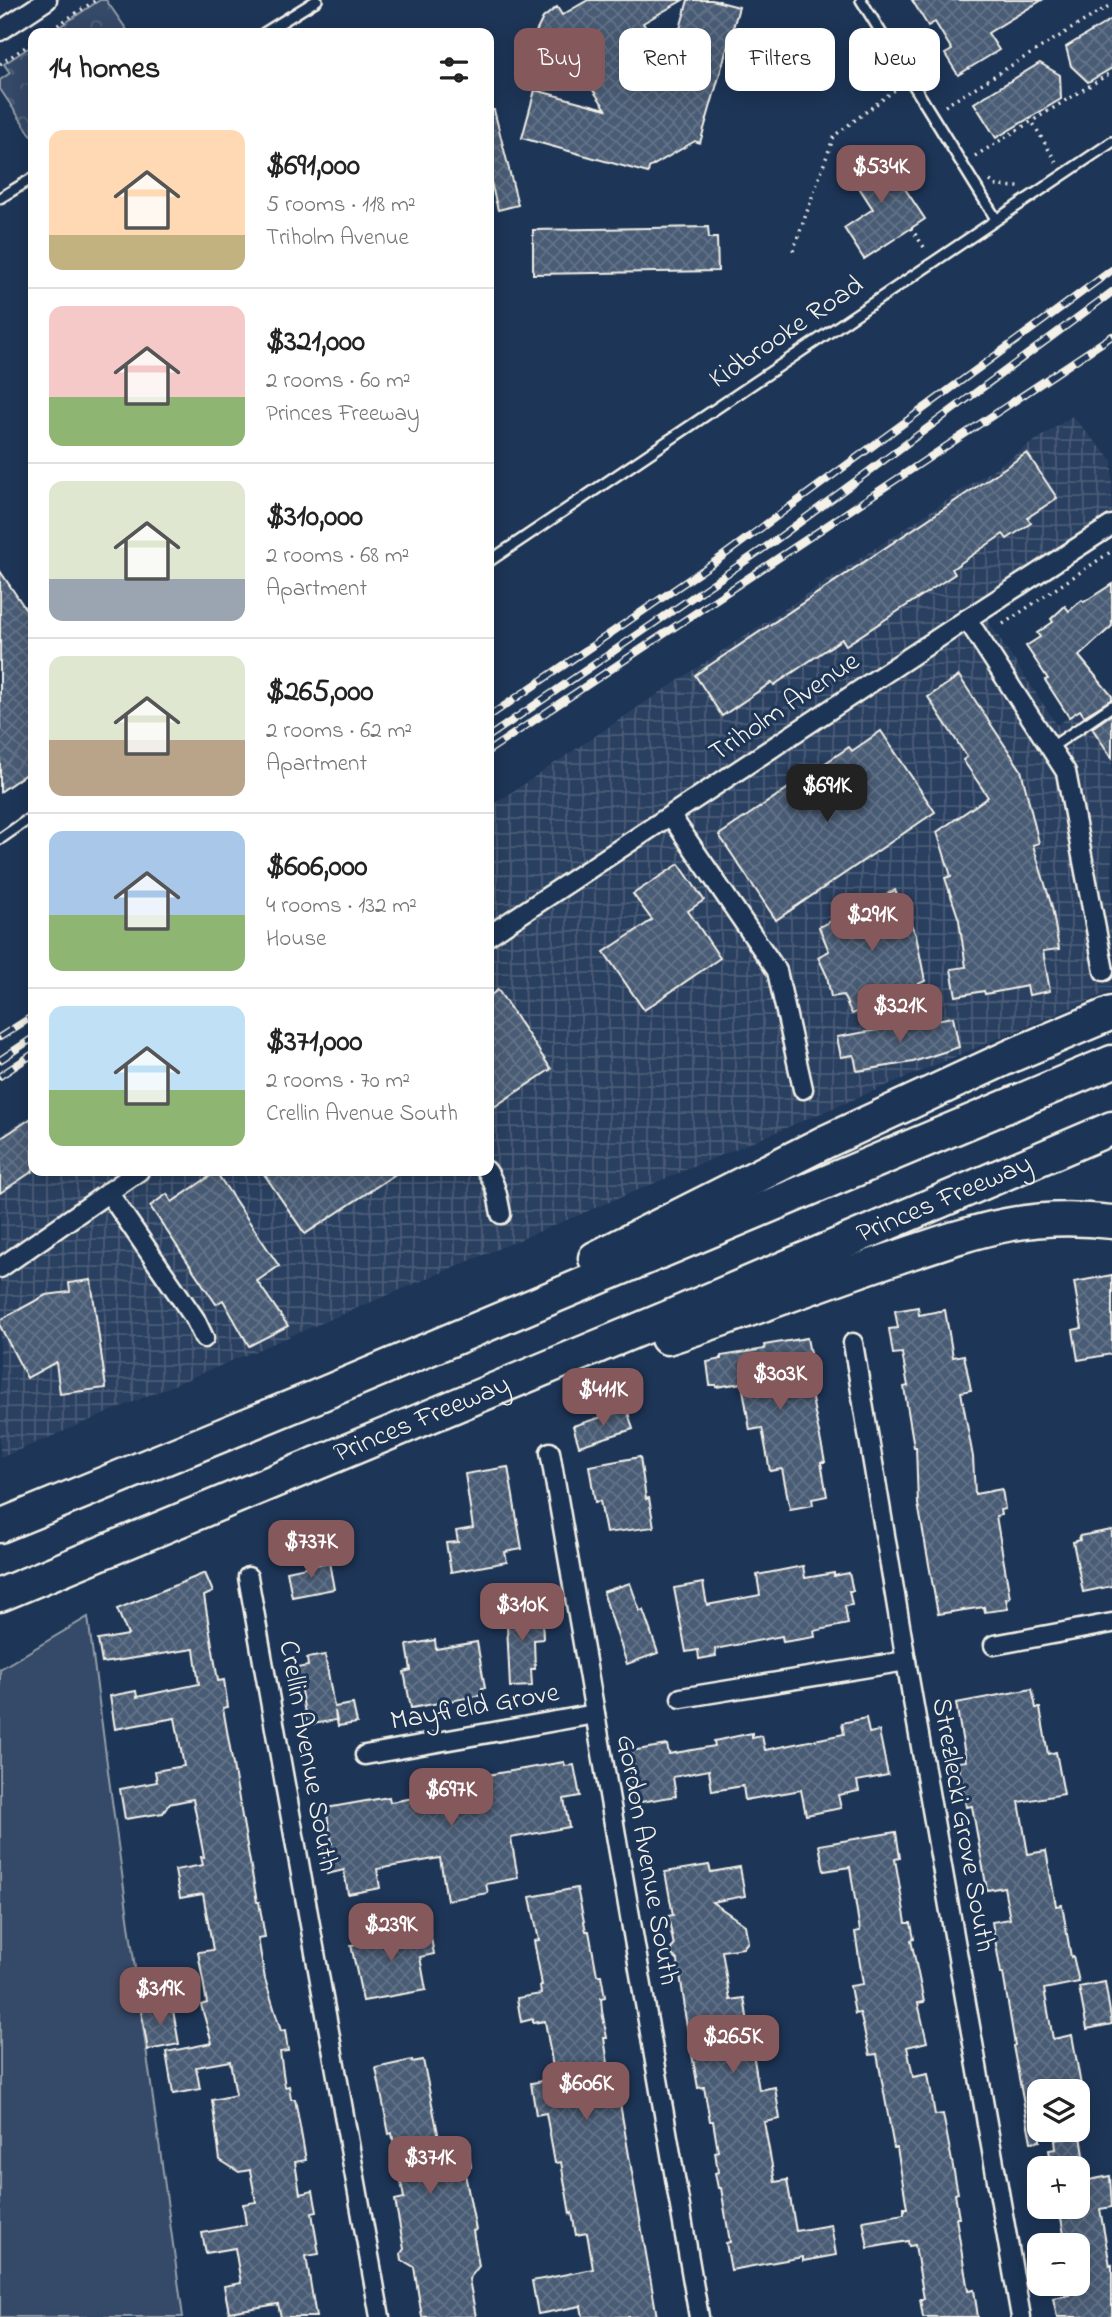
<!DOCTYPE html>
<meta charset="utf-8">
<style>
:root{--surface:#fff;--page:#f6f6f6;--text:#222;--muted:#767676;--line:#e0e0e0;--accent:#85585c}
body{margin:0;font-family:"Indie Flower",sans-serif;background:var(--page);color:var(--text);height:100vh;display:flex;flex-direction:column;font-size:26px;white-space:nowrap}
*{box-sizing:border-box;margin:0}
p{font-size:23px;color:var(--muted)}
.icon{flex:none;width:38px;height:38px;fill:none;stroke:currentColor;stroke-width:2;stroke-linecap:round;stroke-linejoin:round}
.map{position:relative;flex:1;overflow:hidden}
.details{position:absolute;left:28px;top:28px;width:466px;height:1148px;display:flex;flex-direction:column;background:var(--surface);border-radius:14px;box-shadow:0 4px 18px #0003}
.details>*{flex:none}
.hud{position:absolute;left:514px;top:28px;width:492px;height:63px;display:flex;gap:14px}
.fabs{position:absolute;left:1027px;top:2079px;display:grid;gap:14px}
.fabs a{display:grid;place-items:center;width:63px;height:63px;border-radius:14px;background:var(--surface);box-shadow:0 4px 18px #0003;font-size:35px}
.price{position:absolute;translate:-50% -60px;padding:0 16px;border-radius:14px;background:var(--accent);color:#fff;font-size:23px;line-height:46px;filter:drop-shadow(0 2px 4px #0008)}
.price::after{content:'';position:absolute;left:50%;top:42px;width:21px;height:16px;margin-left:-10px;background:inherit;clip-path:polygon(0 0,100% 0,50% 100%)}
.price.on{background:#222;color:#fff}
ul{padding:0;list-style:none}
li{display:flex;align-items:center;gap:21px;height:175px;padding:0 21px}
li+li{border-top:2px solid var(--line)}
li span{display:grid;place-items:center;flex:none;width:196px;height:140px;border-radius:14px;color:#555}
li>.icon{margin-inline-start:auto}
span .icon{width:84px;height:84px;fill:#fffc;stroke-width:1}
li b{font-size:30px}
h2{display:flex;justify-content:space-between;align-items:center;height:84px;padding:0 21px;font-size:30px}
.pill{padding:0 24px;border-radius:14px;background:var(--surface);box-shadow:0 4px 18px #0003;font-size:24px;line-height:63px}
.pill.on{background:var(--accent);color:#fff}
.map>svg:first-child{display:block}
</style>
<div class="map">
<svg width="1112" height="2317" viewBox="0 0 1112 2317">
<defs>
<pattern id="industrial-grid" width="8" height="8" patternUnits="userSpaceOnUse" patternTransform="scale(1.75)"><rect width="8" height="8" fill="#2a4060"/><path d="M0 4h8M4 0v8" fill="none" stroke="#4a5c77"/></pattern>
<pattern id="park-crowns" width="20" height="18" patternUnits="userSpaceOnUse" patternTransform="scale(1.75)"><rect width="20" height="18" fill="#354a67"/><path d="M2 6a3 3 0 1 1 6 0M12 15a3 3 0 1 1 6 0" fill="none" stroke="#53657d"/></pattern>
<pattern id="building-cross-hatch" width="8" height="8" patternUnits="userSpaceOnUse" patternTransform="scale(1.75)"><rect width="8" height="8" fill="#485b74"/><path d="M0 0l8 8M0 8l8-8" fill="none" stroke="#637388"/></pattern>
</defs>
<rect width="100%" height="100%" fill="#1d3557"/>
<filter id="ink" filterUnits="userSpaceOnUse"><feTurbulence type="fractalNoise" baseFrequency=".0143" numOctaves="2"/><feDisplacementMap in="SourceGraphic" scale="14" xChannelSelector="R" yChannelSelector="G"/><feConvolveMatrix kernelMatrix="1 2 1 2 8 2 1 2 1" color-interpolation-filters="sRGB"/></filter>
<g filter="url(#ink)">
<path fill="url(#industrial-grid)" d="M1072,416L1112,460V539L988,621L1057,725L1112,688V991L0,1458V1136L33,1114V1171H488V808Z"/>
<path fill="#354a67" stroke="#949ea8" stroke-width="2" d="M88,1617L109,1779L183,2317H0V1669Z"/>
<g fill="url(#park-crowns)" stroke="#949ea8" stroke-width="2">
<path d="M100,0H106L129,33H50Z"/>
<path d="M33,45V138L0,89V80L10,73L4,64Z"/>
</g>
<g fill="url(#building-cross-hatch)" stroke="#f4f1e8" stroke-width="2">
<path d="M588,0H683L643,23L669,68L688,0H712L739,7L700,143L695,141L649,168L648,173L522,138L535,90L606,109L574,63L544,80L534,58V36L543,18L557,7L562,15Z"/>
<path d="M912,0H1042L988,33L999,50L958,75L945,54L952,50L935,22L928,26Z"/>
<path d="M1112,19V68L1088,82L1071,66L1066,47Z"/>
<path d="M1040,63L1060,75L1061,99L996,138L974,103Z"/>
<path d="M488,110H494L518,205L498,210L488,171Z"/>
<path d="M878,148L925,219L864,259L844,228L873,209L847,169Z"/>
<path d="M708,227L709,238H717L718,271L533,274V230Z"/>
<path d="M1027,453L1057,498L1027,518L1031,523L1007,539L1003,534L952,569L955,574L846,645L842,639L774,685L772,682L722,716L695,675Z"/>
<path d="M0,571L33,620V769L0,792Z"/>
<path d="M1112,584V626L1079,656L1112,696V699L1084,716L1080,710L1069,717L1045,680L1048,679L1026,646L1040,637L1037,633L1053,622L1051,619L1065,606L1069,611L1082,600L1084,602Z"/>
<path d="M959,676L1021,770L1039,843L1033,845L1052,907L1059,949L1043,951L1050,991L1029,995L1027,986L985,994L984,991L956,996L951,969L966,967L959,920L945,878L951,876L937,832L988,797L963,760L967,757L928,697Z"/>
<path d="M1112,714V758L1092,728Z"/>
<path d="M881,731L935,812L776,920L719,835L849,747L852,751Z"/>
<path d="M679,864L704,900L688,911L720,958L644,1010L604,952L652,920L633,894Z"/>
<path d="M895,890L916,935L925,981L852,1014L843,995L831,997L827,976L818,957L829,951L819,927Z"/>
<path d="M498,990L551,1069L488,1111V997Z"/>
<path d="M953,1017L959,1047L913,1062L857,1071L854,1055L841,1057L837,1037Z"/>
<path d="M33,1117V1171L0,1193V1139Z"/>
<path d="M262,1171H400L305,1234Z"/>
<path d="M216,1172L279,1266L257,1281L288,1326L249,1346L223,1300L216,1304L150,1206L167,1194L172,1202Z"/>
<path d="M1112,1275V1354L1078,1360L1073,1330L1082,1328L1074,1282Z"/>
<path d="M91,1280L106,1388L60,1394L56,1362L27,1378L0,1326V1320L46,1295L70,1292L69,1283Z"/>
<path d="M918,1307L919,1315L945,1310L953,1357L964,1355L971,1390L961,1392L973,1457L975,1494L1002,1489L1005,1509L1000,1510L1001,1515L996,1516L1010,1598L1006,1599L1008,1609L985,1612L984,1607L938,1614L918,1504L916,1447H914L904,1387L908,1386L902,1353L893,1354L889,1329L898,1328L895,1311Z"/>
<path d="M807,1338L812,1364L805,1365L825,1462H821L827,1496L812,1499L813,1505L790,1509L782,1469L770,1471L762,1428L750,1430L742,1383L716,1387V1385H710L707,1362L721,1359V1356L765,1349L764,1345Z"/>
<path d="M627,1409L633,1429L579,1446L573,1426Z"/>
<path d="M640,1457L646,1499L649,1498L654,1527L606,1533L600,1501L595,1502L589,1466Z"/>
<path d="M508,1467L522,1549L505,1552L507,1562L451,1572L446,1543L458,1542L456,1531L473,1528L465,1474Z"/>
<path d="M1112,1530V1586L1083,1592L1073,1542L1080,1540L1079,1536Z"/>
<path d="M329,1562L334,1589L292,1597L287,1571Z"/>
<path d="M803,1566L805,1578L834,1573V1576L849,1573L853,1591H849L852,1605L845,1606L848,1624L814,1631L815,1637L783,1642L782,1636L715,1649L716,1656L699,1659L698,1650L686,1652L674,1588L703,1583L707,1605L760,1595L757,1575Z"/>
<path d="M205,1573L213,1592L204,1596L218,1681L224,1680L228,1707L223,1708L257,1902H259L265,1937L258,1938L265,1979L281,2031L285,2030L288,2051L280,2052L285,2087L289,2086L291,2099H295L306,2160L295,2162L300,2194L313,2191L317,2212L312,2213L319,2254L306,2256L316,2317H281L278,2304L229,2312L224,2286L241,2283L235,2248L206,2253L202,2233L246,2225L243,2204L256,2202L250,2170L239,2172L220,2160L212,2100L236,2095L230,2061L196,2067L200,2089L173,2094L166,2052L212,2043L201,2005L207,2003L198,1952L213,1950L203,1894L180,1898L175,1870L203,1865L201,1857H204L193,1799L169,1804L163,1813L125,1819L120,1789L157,1782L155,1771L184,1766L175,1718L115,1729L110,1696L136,1691L137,1697L199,1684L194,1649L102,1663L98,1640L128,1635L117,1609Z"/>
<path d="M630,1583L640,1611L643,1610L658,1653L627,1664L603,1592Z"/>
<path d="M533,1604V1615H542L543,1639L534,1640L535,1669H531L532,1686L510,1687L506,1605Z"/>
<path d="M435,1640L436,1649L477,1642L485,1688H482L483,1695L411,1708L404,1672L411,1670L407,1645Z"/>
<path d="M325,1655L334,1707L353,1704L357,1723L338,1726L335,1711L336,1720L307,1725L297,1668L308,1666L307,1658Z"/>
<path d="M1032,1689L1036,1708H1040L1048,1754L1056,1752L1064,1794L1019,1802L1028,1854L1046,1851L1056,1906L1062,1905L1071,1957L1073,1956L1079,1982L1044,1989L1053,2039L1072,2035L1082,2091H1040V2141L1031,2142L1013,2046L1015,2045L1003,1973H1001L992,1922L1010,1919L1004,1887L987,1890L972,1806L966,1807L958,1762L966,1761L956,1703Z"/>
<path d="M866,1718L869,1733L879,1731L888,1775L857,1781L859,1791L838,1795L841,1808L806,1815L801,1790L745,1800L743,1786L712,1791L709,1770L673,1777L676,1796L635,1803L630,1769L634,1768L631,1751L667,1745L669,1754L715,1746L714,1741L752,1733V1738L762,1736L765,1750L844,1734L842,1723Z"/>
<path d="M564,1762L565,1766L574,1765L580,1796L564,1799L569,1827L511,1838L518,1878L486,1884L488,1893L447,1900L440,1858L377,1869L380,1888L348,1894L344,1870L327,1874L322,1845L332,1843L326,1808L389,1797L390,1802L426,1796L424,1790L476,1777Z"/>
<path d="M896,1832L900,1858L895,1859L906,1923H911L914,1939L911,1940L924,2002L918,2003L927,2042L907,2047L913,2077L928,2074L935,2115L943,2114L958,2193L955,2194L959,2218H956L968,2291L974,2290L978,2317H923L920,2299H924L915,2245L909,2246L908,2241L868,2248L863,2221L904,2214V2208H907L897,2148H894L877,2054L870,2055L860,2013L855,2014L850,1986L863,1984L855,1932L860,1931L850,1867L824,1871L819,1845Z"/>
<path d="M709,1865L711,1872L740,1867L745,1896L712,1902L745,1925L748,1942L743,1948L722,1951L730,2000L744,1998L759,2090L775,2087L780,2119L764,2122L775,2182L787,2180L796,2231L831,2225L836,2255L803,2261V2257L731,2270L726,2243L730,2242L721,2188H718L715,2173L718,2172L715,2152L718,2151L713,2121H710L704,2087L698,2088L684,2009L685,2008L678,1961L672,1955L671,1949L674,1946L668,1916L673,1915L665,1872Z"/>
<path d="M577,1888L586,1931H589L597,1975H601L605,1997L601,1998L602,2011L607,2038H604L609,2070L614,2069L657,2317H583L581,2306L538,2314L532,2281L593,2269L587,2233L576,2235L572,2213L570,2214L561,2162L555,2163L546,2113L536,2115L531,2083L555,2079L545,2021L533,2023V2019L521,2022L517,1998L541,1994L540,1986L542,1985L534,1941L539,1940L530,1897Z"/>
<path d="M411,1927L413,1936L430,1933L434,1954L420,1957L426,1990L363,2001L351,1945L361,1943L360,1936Z"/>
<path d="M1105,1982L1112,2024L1087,2029L1079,1987Z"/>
<path d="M172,2005L179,2044L148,2050L141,2010Z"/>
<path d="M412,2060V2062L423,2060L441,2148L443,2147L444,2156L469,2152L471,2167L464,2169L476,2230L473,2231L479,2266L469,2279L476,2317H422L414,2267L402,2260L401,2253L404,2249L395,2200L404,2198L392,2133L389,2134L376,2068Z"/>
<path d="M1081,2136L1086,2168H1052L1049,2150L1056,2149L1055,2140Z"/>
<path d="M1110,2176L1112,2207L1100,2209L1110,2266L1112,2265V2317H1057L1053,2298L1070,2295L1069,2291L1074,2290L1073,2284H1078V2245H1066L1059,2207H1078V2182Z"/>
</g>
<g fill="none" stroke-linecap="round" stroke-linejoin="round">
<g stroke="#f4f1e8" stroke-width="14">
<g id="lane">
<path d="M861,0L996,219"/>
<path d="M264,33L317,0"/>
<path d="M0,198L33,178"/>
<path d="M488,562L1112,142"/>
<path d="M1050,748L1112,706"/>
<path d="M0,839L33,816"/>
</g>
</g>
<g stroke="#f4f1e8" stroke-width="23">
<g id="street">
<path d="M0,31L47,0"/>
<path d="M967,619L1066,772L1104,971"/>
<path d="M671,816L777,971L803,1089"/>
<path d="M488,936L967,619L1112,525"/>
<path d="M487,1171C496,1184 498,1199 501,1214"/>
<path d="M108,1192L195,1319L204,1338"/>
<path d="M0,1268L139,1171"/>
<path d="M853,1343L906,1661L1021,2317"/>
<path d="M550,1452L699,2317"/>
<path d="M248,1577L380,2317"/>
<path d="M994,1645L1112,1623"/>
<path d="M681,1698L906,1661"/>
<path d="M365,1755L595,1714"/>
</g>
</g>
<g stroke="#f4f1e8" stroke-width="37">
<g id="highway">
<path d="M595,1258L825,1142L1013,1055L1112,1013"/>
<path d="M667,1338C742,1314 815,1285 889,1260C970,1233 1024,1211 1112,1222"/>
<path d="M0,1526L315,1397L1112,1062"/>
<path id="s1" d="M0,1595L664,1319L1112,1128"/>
</g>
</g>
<g stroke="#f4f1e8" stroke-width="3.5" stroke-dasharray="2 5" stroke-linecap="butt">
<path d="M719,2V0"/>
<path d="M46,33L96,0"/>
<path d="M0,64L33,42"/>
<path d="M945,106L1112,4"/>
<path d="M1030,118L1056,162"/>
<path d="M975,156L1112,72"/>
<path d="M990,181L997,186L1019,187"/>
<path d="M911,228L926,250"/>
<path d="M793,251L834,136L900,86"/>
<path d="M1003,624L1112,551"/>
</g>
<use href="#lane" stroke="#1d3557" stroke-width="9"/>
<use href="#street" stroke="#1d3557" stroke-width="18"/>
<use href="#highway" stroke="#1d3557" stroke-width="32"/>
<g stroke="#f4f1e8" stroke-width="8">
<g id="rail">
<path d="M488,717L716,561L1112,270"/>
<path d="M488,737L773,542L1112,292"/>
<path d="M488,751L1112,336"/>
<path d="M0,1037L33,1016"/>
<path d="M0,1060L33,1038"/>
<path d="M0,1076L33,1054"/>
</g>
</g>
<use href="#rail" stroke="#1d3557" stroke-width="5" stroke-dasharray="16" stroke-linecap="butt"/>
</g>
</g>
<g text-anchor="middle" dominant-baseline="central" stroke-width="6" stroke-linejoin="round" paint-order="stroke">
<g font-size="28" fill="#f4f1e8" stroke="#1d3557">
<text transform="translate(787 333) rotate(-34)">Kidbrooke Road</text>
<text transform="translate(785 708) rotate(-34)">Triholm Avenue</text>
<text stroke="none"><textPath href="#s1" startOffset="1024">Princes Freeway</textPath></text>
<text stroke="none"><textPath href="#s1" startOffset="457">Princes Freeway</textPath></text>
<text transform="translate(475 1708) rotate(-10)">Mayfield Grove</text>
<text transform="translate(307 1756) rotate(80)">Crellin Avenue South</text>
<text transform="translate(962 1825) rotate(80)">Strezlecki Grove South</text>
<text transform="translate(646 1860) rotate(80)">Gordon Avenue South</text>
</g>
</g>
</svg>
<div class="fabs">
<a><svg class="icon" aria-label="layers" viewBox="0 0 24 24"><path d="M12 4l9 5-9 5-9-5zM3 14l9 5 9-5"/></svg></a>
<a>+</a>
<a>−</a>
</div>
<b class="price" style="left:881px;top:205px">$534K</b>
<b class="price on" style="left:827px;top:824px">$691K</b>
<b class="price" style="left:872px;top:953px">$291K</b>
<b class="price" style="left:900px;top:1044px">$321K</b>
<b class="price" style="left:780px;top:1412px">$303K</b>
<b class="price" style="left:603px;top:1428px">$411K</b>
<b class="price" style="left:311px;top:1580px">$737K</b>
<b class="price" style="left:522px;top:1643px">$310K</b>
<b class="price" style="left:451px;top:1828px">$697K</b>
<b class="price" style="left:391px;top:1963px">$239K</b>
<b class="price" style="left:160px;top:2027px">$319K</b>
<b class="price" style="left:733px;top:2075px">$265K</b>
<b class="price" style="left:586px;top:2122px">$606K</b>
<b class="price" style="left:430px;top:2196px">$371K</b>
<div class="hud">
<a class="pill on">Buy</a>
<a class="pill">Rent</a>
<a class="pill">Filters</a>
<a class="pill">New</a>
</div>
<section class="details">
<h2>14 homes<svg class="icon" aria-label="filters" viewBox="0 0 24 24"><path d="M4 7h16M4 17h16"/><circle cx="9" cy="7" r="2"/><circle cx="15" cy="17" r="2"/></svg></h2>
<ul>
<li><span style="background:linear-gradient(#ffd9b3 75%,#c2b280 0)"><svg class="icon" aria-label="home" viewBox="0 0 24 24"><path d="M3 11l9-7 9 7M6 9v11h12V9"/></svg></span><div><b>$691,000</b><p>5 rooms · 118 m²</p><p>Triholm Avenue</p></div></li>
<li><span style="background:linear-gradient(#f6c9c9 65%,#8fb573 0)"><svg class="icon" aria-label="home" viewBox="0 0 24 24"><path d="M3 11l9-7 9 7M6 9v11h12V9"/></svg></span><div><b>$321,000</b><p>2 rooms · 60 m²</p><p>Princes Freeway</p></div></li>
<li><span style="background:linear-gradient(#dfe7d0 70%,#9aa5b1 0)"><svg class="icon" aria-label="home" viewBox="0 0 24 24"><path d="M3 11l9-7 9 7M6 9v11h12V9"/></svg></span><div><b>$310,000</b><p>2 rooms · 68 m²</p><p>Apartment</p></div></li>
<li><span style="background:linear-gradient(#dfe7d0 60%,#b9a48a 0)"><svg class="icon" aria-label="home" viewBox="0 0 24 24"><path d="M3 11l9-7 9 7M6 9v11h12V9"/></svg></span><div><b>$265,000</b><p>2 rooms · 62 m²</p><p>Apartment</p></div></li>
<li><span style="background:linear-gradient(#a9c7e8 60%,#8fb573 0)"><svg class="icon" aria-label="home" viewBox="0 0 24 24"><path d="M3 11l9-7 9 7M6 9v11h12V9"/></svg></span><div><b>$606,000</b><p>4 rooms · 132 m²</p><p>House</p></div></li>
<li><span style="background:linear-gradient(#bfe0f5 60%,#8fb573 0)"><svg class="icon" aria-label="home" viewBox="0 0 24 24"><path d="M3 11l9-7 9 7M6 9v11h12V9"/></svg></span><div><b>$371,000</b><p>2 rooms · 70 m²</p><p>Crellin Avenue South</p></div></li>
</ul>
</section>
</div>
